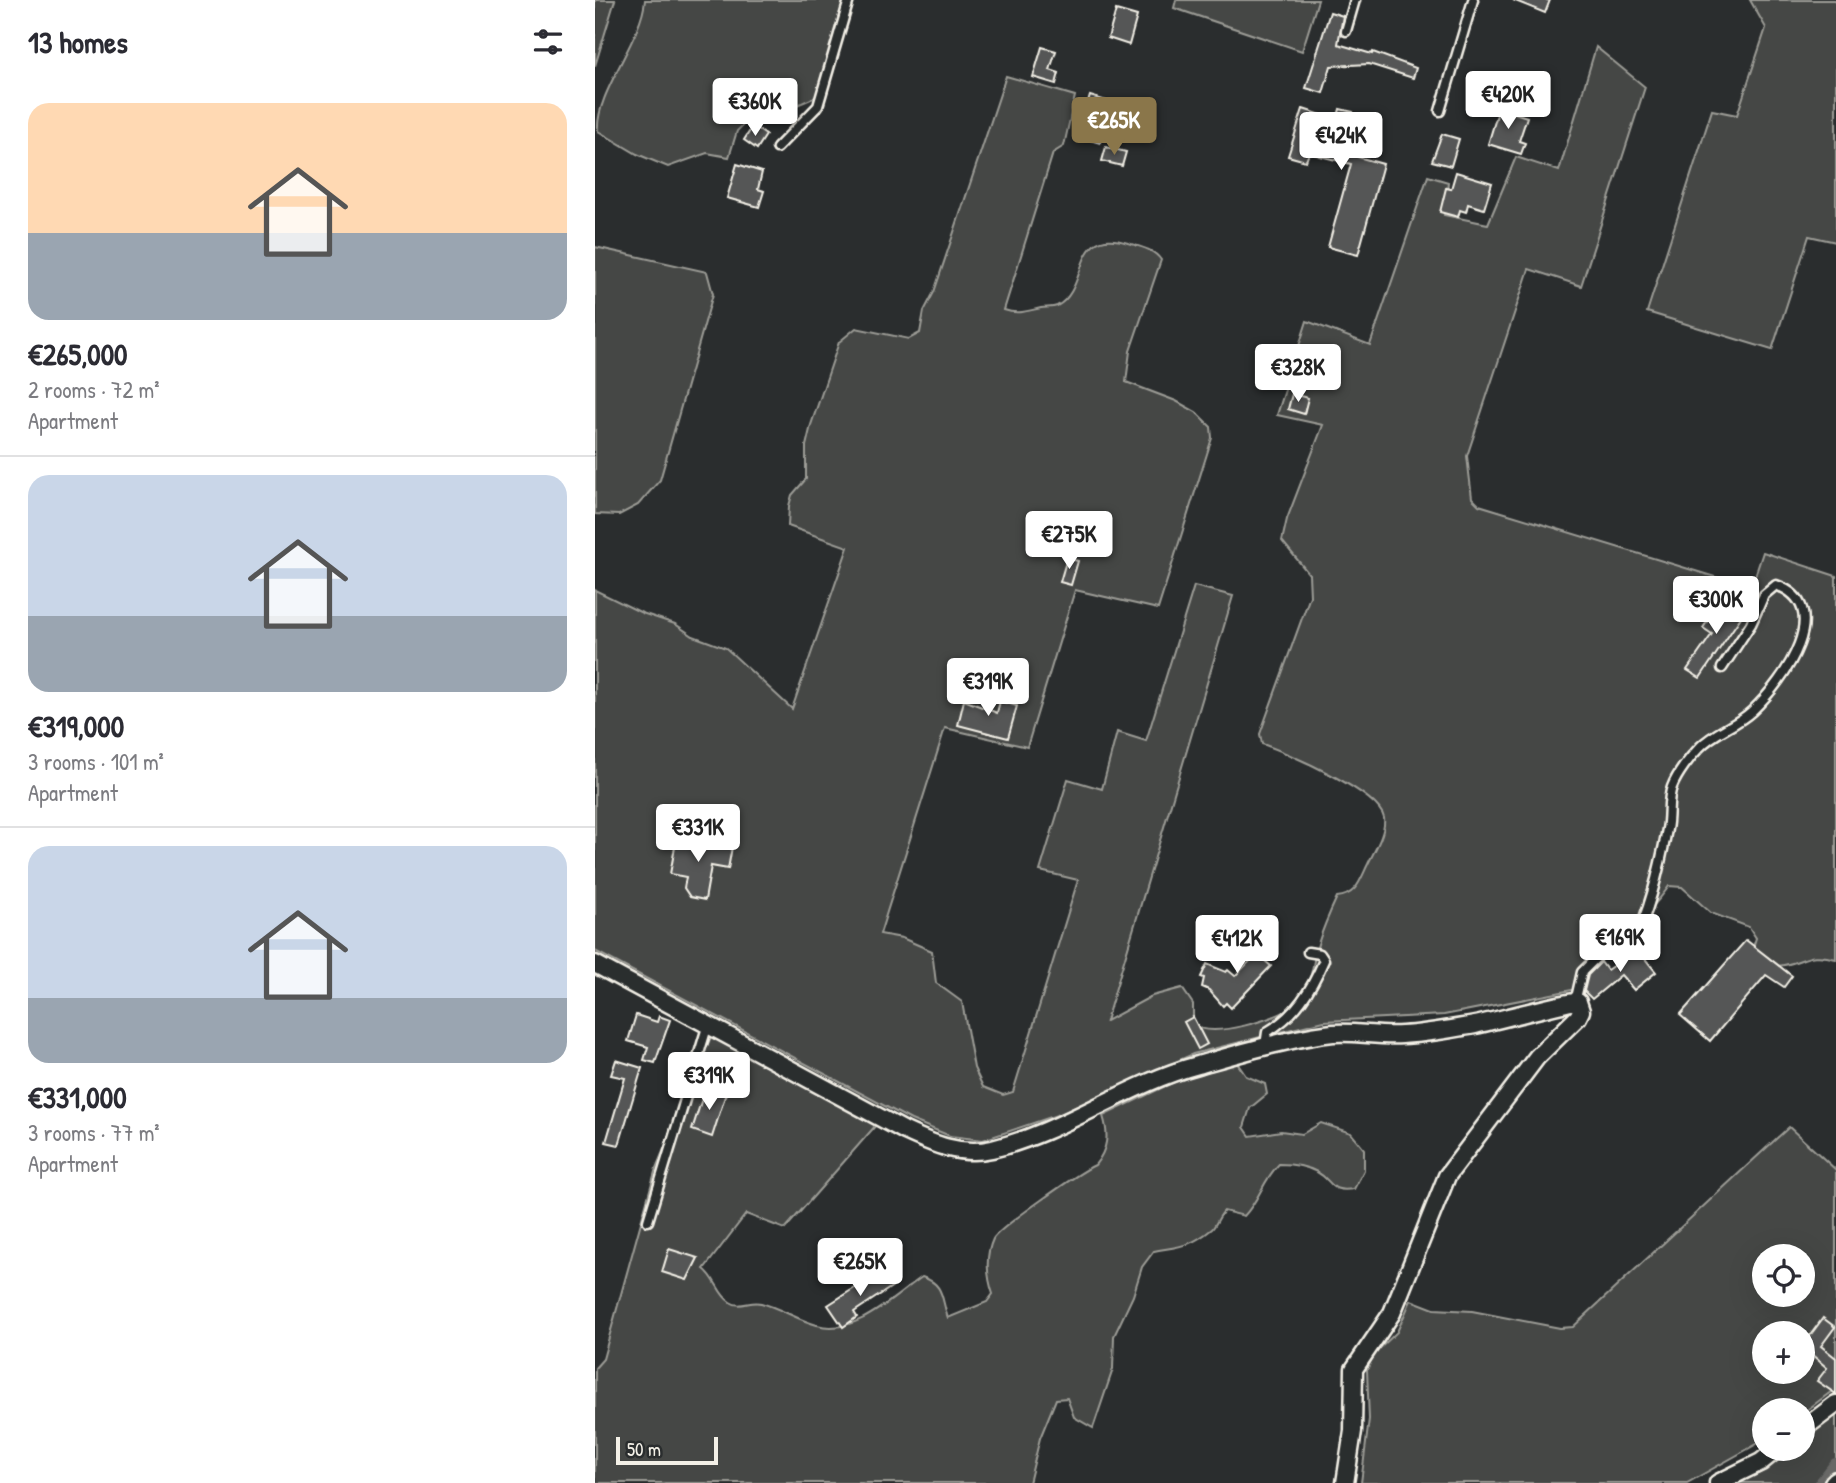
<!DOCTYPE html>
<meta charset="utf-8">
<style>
:root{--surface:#fff;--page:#f7f7f7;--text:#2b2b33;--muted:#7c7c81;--line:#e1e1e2;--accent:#8a764a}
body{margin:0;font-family:"Patrick Hand",sans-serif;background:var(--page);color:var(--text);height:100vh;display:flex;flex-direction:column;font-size:26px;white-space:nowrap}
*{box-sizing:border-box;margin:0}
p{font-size:23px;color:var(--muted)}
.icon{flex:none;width:38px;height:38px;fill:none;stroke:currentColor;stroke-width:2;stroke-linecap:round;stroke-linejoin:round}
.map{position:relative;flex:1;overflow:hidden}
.side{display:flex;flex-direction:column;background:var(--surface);width:595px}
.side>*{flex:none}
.tools{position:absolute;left:1157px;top:1244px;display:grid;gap:14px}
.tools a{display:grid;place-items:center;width:63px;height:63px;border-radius:50%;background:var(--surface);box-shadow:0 7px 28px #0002;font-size:35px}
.scale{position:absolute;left:21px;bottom:18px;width:102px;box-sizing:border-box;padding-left:7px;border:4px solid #f4f1e8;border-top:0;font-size:19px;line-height:24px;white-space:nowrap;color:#f4f1e8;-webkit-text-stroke:5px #2a2d2e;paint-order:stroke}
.price{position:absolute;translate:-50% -60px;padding:0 16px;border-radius:7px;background:#fff;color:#222;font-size:23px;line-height:46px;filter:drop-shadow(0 2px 4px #0008)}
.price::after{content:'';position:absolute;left:50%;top:42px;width:21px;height:16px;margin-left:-10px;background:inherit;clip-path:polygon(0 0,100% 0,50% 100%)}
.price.active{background:var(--accent);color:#fff}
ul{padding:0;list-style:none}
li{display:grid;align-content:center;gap:14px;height:371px;padding:0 28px}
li+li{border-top:2px solid var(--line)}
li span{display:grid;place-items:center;height:217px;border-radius:21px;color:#555}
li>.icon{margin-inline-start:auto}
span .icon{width:126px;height:126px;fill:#fffc;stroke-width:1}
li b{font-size:30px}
h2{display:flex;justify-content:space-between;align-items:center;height:84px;padding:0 28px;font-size:30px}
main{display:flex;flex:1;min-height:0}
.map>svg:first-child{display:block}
</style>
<main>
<section class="side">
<h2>13 homes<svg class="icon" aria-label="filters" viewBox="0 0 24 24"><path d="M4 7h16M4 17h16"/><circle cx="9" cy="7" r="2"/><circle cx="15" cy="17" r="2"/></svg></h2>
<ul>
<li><span style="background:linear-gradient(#ffd9b3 60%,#9aa5b1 0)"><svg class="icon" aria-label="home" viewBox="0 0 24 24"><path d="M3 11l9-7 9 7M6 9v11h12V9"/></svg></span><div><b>€265,000</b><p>2 rooms · 72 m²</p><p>Apartment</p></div></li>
<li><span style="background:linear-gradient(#c9d6e8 65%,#9aa5b1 0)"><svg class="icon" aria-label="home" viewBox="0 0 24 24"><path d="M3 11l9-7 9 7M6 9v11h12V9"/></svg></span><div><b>€319,000</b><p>3 rooms · 101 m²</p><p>Apartment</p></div></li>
<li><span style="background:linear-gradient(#c9d6e8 70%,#9aa5b1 0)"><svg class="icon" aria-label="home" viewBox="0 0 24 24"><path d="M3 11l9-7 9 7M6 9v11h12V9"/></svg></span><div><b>€331,000</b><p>3 rooms · 77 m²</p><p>Apartment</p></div></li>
</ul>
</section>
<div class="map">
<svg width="1241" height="1483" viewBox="0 0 1241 1483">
<rect width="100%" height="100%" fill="#2a2d2e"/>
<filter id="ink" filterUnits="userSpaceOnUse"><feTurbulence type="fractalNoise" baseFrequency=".0143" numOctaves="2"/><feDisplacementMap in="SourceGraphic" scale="14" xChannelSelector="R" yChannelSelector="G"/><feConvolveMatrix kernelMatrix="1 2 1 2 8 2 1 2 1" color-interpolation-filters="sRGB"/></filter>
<g filter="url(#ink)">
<g fill="#444645" stroke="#9c9c96" stroke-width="2" fill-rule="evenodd">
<path d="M0,0H20L0,66Z"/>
<path d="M50,0H255L223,96L179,115L159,114L142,131L134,157L112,153L73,167L42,154L3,131C0,93 47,40 50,0Z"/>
<path d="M581,0H723L707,51L579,8Z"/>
<path d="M1155,0H1241V242L1214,236L1177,350L1052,312L1117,110L1142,115L1171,28Z"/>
<path d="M1001,47L1050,87L986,286L934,269L872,456L877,498L884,505L1156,588L1168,552L1241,576V959C1211,950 1207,965 1181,966C1173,967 1162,963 1154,960L1161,938L1154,927L1116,913L1087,887L1074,886C1060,907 1014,953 992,962L987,988L849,1015L729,1021L598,1054L465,1114L388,1140L355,1136L316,1120L0,951V590L47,613L80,624L98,636L131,648L197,709L253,547L193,526L194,506L197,495L211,479V446L216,425L244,342L261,328L314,339L325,333L329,311L339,292L411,76L480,96L469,146L458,153L409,310C423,315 432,311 446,308C451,307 457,308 462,306C495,289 476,224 533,243C546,247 558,249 566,260L535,351L531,382L581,401L601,412L616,427L617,438L563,609L480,590L432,747L350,728L285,934L307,938L337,951L341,983L367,1002L379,1068L388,1087L408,1095L418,1092L483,880L445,871L473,779L507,789L522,732L551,741L599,586L638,596L511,1021L557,996L587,988L598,1004V1025C620,1039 679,1019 700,1006C718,985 716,968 723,944C728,928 735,912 742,897C762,895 765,880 773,864C779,851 791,833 789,818C784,792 691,752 667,744L665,734L715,596L714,574L687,541L692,519L728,425L682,415L712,321L775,345L833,176L853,182L849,215L893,224L921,157L964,171Z"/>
<path d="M0,247L112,272L118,294L65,480L43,505L24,515L0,514Z"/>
<path d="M117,1034L282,1124L190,1229L151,1214L109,1269C121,1278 123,1294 135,1302C146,1309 155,1300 166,1303C185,1308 203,1320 222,1325C261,1336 298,1297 327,1277C350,1284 346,1299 353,1318L392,1302L398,1294C392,1277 390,1256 398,1239C404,1228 485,1172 500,1165C513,1149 514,1135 508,1116L583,1080L642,1063L651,1076L670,1084L672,1094L655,1108L649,1127L655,1136L686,1131L707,1134L726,1123L756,1133L769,1149V1170L759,1189C733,1193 739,1181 722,1172C711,1166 696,1164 684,1164C668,1180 664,1201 649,1216L629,1211C624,1216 621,1225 617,1229C595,1247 586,1246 559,1251L547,1267L538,1296L519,1336L518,1369L498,1428L479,1417L472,1398L461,1399L445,1438L434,1483H0V1368L8,1359L61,1168Z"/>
<path d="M1194,1127L1241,1170V1388L1208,1413V1410H1169V1440L1092,1483H766L774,1419L772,1370L779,1354L802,1332L816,1300L839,1309L877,1311L965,1328L978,1327ZM1169,1256H1208V1295H1169ZM1169,1334H1208V1372H1169Z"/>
<path d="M1241,1411V1468L1229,1483H1136L1191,1449H1208V1438Z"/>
</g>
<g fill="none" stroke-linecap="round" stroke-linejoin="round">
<path stroke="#676866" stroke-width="14" d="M1227,1483L1241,1465"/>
</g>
<g fill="#555756" stroke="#f4f1e8" stroke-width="2">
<path d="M918,0H955L950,13Z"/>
<path d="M521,10L542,16L534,45L513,38Z"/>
<path d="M735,12L748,16L743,44L777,54L778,52L821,68L818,78L774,64L736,66L728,93L711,88Z"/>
<path d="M447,47L461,51L455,70L464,73L461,84L438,77Z"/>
<path d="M495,96L518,103L505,143L482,136Z"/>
<path d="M904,108L932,117L924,141L930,143L926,154L893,144Z"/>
<path d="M708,109L742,120L745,109L758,112L754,126L770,130L763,157L788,164L763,255L733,247L756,164L714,153L711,161L693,156Z"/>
<path d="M158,126L171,135L162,149L149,140Z"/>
<path d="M847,134L864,139L856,166L837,161Z"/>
<path d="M511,147L531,152L527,166L507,161Z"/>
<path d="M142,164L167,172L163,189L169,191L164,207L132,198Z"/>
<path d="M861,172L897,183L889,209L873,204L871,212L865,210L863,217L845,212L851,188L856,189Z"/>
<path d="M697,394L713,398L709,414L693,409Z"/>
<path d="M472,558L483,561L476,585L465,582Z"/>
<path d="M1127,599L1148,614L1105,678L1092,670L1117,634L1108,628Z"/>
<path d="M369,700L402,713L405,701L422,706L413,738L363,725Z"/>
<path d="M83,831L93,833L92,843L137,847L133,869L116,866L110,900L95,897L89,888L91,877L75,874Z"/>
<path d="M672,931L680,938L662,954L676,966L636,1008L631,1003L628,1006L614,990L607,987L609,978L606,977L612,964L631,972L633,970L640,976L660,956L655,960L649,955Z"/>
<path d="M1151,940L1197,976L1189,987L1171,975L1115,1041L1085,1015Z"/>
<path d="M1042,949L1061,972L1039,990L1026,975L997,999L989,991L993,975L1006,962L1012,970Z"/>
<path d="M41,1015L62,1022L64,1016L75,1020L60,1063L49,1060L53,1047L33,1041Z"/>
<path d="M598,1017L612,1044L603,1049L589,1022Z"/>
<path d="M21,1060L47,1068L24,1145L11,1142L30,1078L16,1075Z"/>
<path d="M111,1086L131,1093L117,1137L97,1130Z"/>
<path d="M74,1249L103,1258L92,1280L67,1272Z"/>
<path d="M288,1270L298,1286L259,1312L262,1317L248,1327L233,1305Z"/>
<path d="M1228,1318L1240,1327L1226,1346L1241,1358V1394L1222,1381L1232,1368L1215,1353L1208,1364V1345Z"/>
</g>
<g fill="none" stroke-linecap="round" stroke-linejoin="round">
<g stroke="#f4f1e8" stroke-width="13">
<g id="lane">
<path d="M751,31L760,0"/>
<path d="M845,111L878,0"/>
<path d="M182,148L223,106L254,0"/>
<path d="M1039,942C1056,907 1065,867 1072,829C1075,816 1072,800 1077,787C1082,774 1095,757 1105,747C1119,732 1141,726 1157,711C1190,680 1241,606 1181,585L1169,595L1156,624L1127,668"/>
<path d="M978,1000L982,994L987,972L1005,954C1024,953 1033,944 1050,939"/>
<path d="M670,1046L672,1032C701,1015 716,990 729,960L725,954L713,952"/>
<path d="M53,1221L113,1024"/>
</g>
</g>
<g stroke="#f4f1e8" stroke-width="21">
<g id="street">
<path d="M0,964L310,1131C338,1144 365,1156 397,1149C469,1132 531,1084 603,1065C642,1054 699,1037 738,1033C761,1031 784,1037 807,1035C831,1034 856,1029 880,1025C896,1022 977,1000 983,1002L986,1011L983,1017L942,1057L852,1176L797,1313L759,1369L758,1431L750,1483"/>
<path d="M1208,1429L1241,1404"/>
<path d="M1123,1483L1166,1462L1182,1449"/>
<path d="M1238,1483L1241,1480"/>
</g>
</g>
<use href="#lane" stroke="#2a2d2e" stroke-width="8"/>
<use href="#street" stroke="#2a2d2e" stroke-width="16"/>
</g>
</g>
</svg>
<div class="tools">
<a><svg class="icon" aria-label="locate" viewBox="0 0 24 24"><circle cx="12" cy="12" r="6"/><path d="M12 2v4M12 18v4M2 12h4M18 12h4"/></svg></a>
<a>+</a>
<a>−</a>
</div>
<div class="scale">50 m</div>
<b class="price" style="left:913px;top:131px">€420K</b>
<b class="price" style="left:160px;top:138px">€360K</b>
<b class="price active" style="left:519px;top:157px">€265K</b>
<b class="price" style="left:746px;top:172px">€424K</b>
<b class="price" style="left:703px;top:404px">€328K</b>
<b class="price" style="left:474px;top:571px">€275K</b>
<b class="price" style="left:1121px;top:636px">€300K</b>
<b class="price" style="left:393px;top:718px">€319K</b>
<b class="price" style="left:103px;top:864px">€331K</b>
<b class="price" style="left:1025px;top:974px">€169K</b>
<b class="price" style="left:642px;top:975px">€412K</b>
<b class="price" style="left:114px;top:1112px">€319K</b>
<b class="price" style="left:265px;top:1298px">€265K</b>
</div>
</main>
